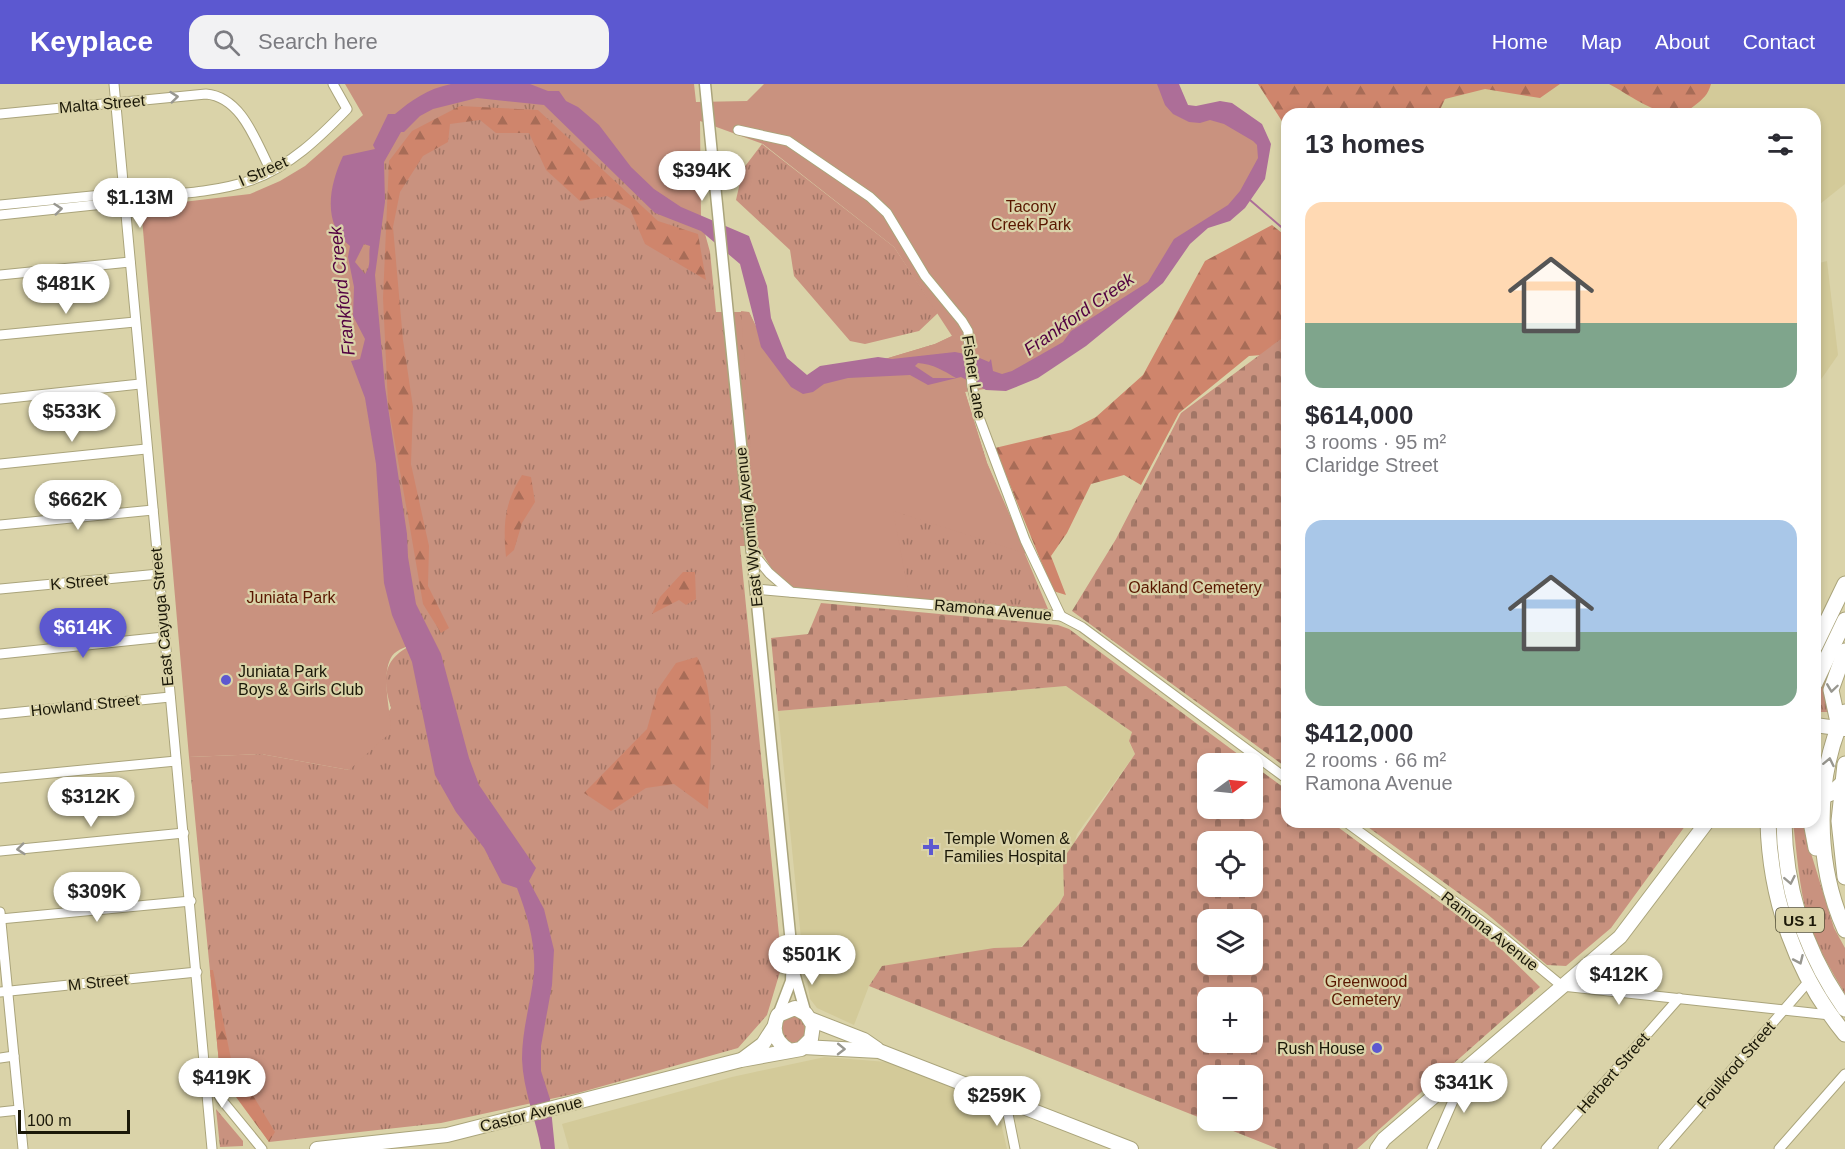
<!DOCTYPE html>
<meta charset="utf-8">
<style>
:root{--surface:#fff;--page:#f2f2f3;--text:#2b2b33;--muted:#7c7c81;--accent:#5c58d0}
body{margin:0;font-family:Arial,sans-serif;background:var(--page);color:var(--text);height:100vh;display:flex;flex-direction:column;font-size:22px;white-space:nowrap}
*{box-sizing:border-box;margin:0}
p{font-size:20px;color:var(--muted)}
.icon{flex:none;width:33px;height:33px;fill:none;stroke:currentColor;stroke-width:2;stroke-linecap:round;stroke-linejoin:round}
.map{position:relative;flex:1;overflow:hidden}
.panel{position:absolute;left:1281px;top:24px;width:540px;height:720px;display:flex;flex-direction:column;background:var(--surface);border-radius:18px;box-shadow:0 3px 9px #0003}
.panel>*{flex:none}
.needle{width:39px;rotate:75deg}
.controls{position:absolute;left:1197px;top:669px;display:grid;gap:12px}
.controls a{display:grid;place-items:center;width:66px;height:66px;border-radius:12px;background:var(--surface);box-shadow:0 3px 9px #0003;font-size:30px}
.scale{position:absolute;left:18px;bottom:15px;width:112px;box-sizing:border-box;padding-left:6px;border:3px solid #1b1808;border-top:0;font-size:16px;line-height:21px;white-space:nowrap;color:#1b1808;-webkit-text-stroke:4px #dad3a9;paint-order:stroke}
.price{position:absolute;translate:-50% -51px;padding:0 14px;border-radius:21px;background:#fff;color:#222;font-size:20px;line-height:39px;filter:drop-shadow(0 2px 3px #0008)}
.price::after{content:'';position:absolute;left:50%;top:36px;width:18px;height:14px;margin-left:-9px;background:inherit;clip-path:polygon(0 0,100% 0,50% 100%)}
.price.active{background:var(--accent);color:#fff}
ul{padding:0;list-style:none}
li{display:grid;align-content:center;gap:12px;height:318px;padding:0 24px}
li span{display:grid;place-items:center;height:186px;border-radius:18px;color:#555}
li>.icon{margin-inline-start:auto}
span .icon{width:108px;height:108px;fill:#fffc;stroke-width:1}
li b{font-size:26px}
h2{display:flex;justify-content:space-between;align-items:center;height:72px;padding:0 24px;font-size:26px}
header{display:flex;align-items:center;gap:36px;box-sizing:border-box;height:84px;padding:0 30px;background:var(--accent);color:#fff}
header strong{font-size:28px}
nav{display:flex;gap:33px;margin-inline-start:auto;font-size:21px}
.search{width:420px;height:54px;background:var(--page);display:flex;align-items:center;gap:15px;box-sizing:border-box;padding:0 21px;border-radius:18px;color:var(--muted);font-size:22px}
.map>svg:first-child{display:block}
</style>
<header>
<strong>Keyplace</strong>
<div class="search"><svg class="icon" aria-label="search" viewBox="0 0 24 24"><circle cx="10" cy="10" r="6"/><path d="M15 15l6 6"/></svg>Search here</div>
<nav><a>Home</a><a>Map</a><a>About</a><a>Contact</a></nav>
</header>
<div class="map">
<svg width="1845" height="1065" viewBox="0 0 1845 1065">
<defs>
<pattern id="grass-tufts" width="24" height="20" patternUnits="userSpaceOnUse" patternTransform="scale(1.5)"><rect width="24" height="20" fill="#c9927f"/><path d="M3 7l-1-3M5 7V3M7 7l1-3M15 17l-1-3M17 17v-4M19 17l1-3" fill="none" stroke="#a27666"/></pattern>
<pattern id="forest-firs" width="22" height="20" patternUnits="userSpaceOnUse" patternTransform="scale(1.5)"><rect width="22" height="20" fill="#cf856c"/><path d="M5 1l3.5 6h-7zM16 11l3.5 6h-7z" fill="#a76c57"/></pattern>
<pattern id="cemetery-stones" width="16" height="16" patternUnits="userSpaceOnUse" patternTransform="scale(1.5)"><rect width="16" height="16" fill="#c9927f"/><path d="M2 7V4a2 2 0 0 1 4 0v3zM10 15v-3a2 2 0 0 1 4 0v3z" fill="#a27666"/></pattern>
</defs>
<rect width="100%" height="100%" fill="#dad3a9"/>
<g fill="#d3ca99">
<path d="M1459,0H1845V100L1815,124V30H1431L1442,13Z"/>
<path d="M1827,177L1838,271L1815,304V180Z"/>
<path d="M1066,602L1132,648L1129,658L1135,670L1077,750L1064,798V811L1050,834L1021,863L882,882L869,902L854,941L817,924L810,915L802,864L778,627Z"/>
<path d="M825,973L887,978L997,1022L1007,1065H569L562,1040L732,993Z"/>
</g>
<g fill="url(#grass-tufts)">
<path d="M473,7L532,14L577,39L701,135L710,168L716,228H749L762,255L808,298L935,260L952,252L965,308L987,379L1048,525L910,516L777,493L758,462H740L782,881L767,931L738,964L578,1009L441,1039L269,1058L219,979L189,673L261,670L349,686L391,624C381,592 384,572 417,559L354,179L355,93L415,23Z"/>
<path d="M762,60L894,163L938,229L919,247L865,260L850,257L794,192L790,166L736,116L743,85Z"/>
<path d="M1843,554L1827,599L1828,628H1815V614Z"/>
<path d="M1793,738H1806L1810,766L1834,844L1845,864V910C1831,886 1816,862 1808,835C1799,803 1797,770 1793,738Z"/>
<circle cx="793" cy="945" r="14"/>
<path d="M216,1025L243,1057V1062L220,1063Z"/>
</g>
<g fill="url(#forest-firs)">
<path d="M1258,0H1560L1540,14L1485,5L1445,15L1438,30H1287V45Z"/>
<path d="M1609,0H1711C1708,11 1703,15 1694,22C1669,43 1634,13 1609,0Z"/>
<path d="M460,22L538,26L658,137L698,150L706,196L645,160L630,125L607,112L580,117L546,86L529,49H496L480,36L450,40L448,58L423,72L400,108L393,143L403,256L413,323L411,380L429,462L428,502L449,544L441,549L423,520L410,444L388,320L383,214L389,77L412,47Z"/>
<path d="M1272,141L1287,153V269L1249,272L1179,329L1141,401L1124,391L1091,400L1067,449L1051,472L1066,511L1053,507L995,364L1071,346L1096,333L1143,291L1205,177Z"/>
<path d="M522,391L531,393L535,418L522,439L514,466L506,473C503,440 504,420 522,391Z"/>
<path d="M683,488H695L696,515L686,521L679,516L652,530L660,513Z"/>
<path d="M697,573C718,609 710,683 708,725L674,700L646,704L611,727L584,709L647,645L658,605L676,579Z"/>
<path d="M210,886H213L231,975L275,1048L269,1058L236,1013L219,979Z"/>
</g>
<g fill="url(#cemetery-stones)" fill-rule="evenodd">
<path d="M1285,252L1287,253V684L1072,527L1116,455L1181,329Z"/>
<path d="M821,519L1058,541L1069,545L1250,679L1208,680V724H1252L1253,681L1287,706V738H1331L1494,858L1540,903L1357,1065H1278L869,902L882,882L994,864L1022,863L1059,820L1064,811L1063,775L1135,670L1129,657L1132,648L1066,602L778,627L771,554L808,550ZM1208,758H1252V802H1208ZM1208,836H1252V880H1208ZM1208,914H1252V958H1208ZM1208,992H1252V1036H1208Z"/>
<path d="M1361,738H1688L1611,844L1566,882L1547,881L1486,829Z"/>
</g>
<path fill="#c9927f" d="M345,0H694L696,18L747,17L764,0H1166L1184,32L1249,35L1266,63L1258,102L1194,149L1161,196L1004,302L965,308L987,379L1027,470L893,427L910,516L790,503L777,493L758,462L741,227L749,228L762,255L808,298L935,260L952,252L894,163L763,60L700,37L701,135L671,131L577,39L532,14L473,7L415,23L375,67L354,179L417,559C409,562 397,565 392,572C380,591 391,627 391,648L349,686L261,670L189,673L141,123L250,110L280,97L305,82L363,31Z"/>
<path fill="#ad6e98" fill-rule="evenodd" d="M451,0H530L548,7H559L566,17L578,23L599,41L631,83L654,105L681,123L749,152L767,202L771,234L782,262L787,274L807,291L820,282L878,273L892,275L955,268L975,272L989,278L991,275L993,287L1002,290L1012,287L1063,258L1071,247L1148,198L1174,155L1228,121L1240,107L1258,74L1257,61L1253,57L1224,40L1210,36L1200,39L1189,38L1173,30L1165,21L1157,0H1179L1188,21L1196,22L1220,17L1232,19L1262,40L1271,60L1265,95L1245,124L1230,137L1208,144L1190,160L1163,199L1086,262L1038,294L1006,307L986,306L961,293L928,301L910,291L848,294L824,300L813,308L803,310L791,303L761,263L740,180L701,147L655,129L544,21L477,14L433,25L420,32L404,48H401L384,78L385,118L375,191L385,303L407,450L408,473L416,520L441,570L469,674L479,701L536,784L529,797L544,825L554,866L552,901L541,962V987L550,1015L555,1065H541C536,1035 523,1006 522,975C522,945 531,918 534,889C536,860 527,830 517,804L502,799L484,764L456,728L435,691L412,578L392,531L384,499L376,380L365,314L351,277L360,275L365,255L353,232L354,203L348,173L350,162C322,140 329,102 343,72L375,65L373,61L388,30H395C412,16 427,5 451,0ZM364,160L370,162C368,172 372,181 365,190L355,178ZM918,279C933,280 944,287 956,294H933L915,282Z"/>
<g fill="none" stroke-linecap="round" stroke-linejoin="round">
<path stroke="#ad6e98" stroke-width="2" d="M1250,116L1287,148"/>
<g stroke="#aaa47b" stroke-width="11">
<g id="minor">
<path d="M114,0L212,1065"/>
<path d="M0,30L206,10C242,13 256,58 271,87"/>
<path d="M738,46L788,57L870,113L887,129L925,192L962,237L968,247L972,302L980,336L1025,456L1061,532"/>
<path d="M0,121L112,110L124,114"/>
<path d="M0,131L113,119L124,114C166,110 212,110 252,96C290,82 319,54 347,25L333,0"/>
<path d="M0,191L130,178"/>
<path d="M0,251L135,238"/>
<path d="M0,315L140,300"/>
<path d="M0,380L146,365"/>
<path d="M0,441L153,426"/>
<path d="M751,467L769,489L791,508"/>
<path d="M0,505L159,490"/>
<path d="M755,505L1061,532L1082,543L1287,695"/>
<path d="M0,570L164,553"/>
<path d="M0,630L170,613"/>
<path d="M0,694L176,677"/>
<path d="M1346,738L1499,850L1562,902L1830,931"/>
<path d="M0,767L184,749"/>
<path d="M0,828L23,1065"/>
<path d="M0,835L191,817"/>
<path d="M0,908L197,888"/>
<path d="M0,974L14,972"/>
<path d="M209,993L221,1015L262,1065"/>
<path d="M1005,1015L1015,1065"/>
<path d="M0,1028L19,1026"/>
<path d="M1432,1065L1467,985"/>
<path d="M1546,1065L1679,914"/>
<path d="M1663,1065L1809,897"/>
<path d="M1779,1065L1845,990"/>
</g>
</g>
<g stroke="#aaa47b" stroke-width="13">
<g id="tertiary">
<path d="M705,0L792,870L791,897L778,931"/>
<path d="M794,888L806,930"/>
</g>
</g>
<g stroke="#aaa47b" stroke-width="16">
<g id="primary">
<path d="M1815,641L1845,645"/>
<path d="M1815,716L1830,710L1841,700"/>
<path d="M810,935L864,956L877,965"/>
<path d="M803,963L879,967L1131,1065"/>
<path d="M743,975L763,960L774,943"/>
<path d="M317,1065L447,1051L741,976L801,965L811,955L813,941L806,930L795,924L778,931C771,946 775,958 789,966"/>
<path d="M1377,1065L1384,1055L1620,853L1707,738"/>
</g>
</g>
<g stroke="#aaa47b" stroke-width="17">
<g id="trunk">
<path d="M1815,562L1845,500"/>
<path d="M1815,599L1845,536"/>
<path d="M1845,628C1814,694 1815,780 1845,846"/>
<path d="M1839,643L1831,606L1845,567"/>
<path d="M1845,680L1839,737L1845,793"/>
<path d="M1768,738C1770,816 1796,890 1845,950"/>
<path d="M1784,738C1785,806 1806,869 1845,925"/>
<path d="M1811,738L1816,764"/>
</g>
</g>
<use href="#minor" stroke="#fff" stroke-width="9"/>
<use href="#tertiary" stroke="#fff" stroke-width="10"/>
<use href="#primary" stroke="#fff" stroke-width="14"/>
<use href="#trunk" stroke="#fff" stroke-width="15"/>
</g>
<defs><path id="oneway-chevron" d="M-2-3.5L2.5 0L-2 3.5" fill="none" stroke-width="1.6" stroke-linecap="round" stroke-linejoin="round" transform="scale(1.5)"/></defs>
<g stroke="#989790">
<use href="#oneway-chevron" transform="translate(174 13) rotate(-6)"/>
<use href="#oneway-chevron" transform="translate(58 125) rotate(-6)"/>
<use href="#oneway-chevron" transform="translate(1832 604) rotate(98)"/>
<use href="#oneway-chevron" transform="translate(1829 678) rotate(-78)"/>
<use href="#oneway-chevron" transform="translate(21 765) rotate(174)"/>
<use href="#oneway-chevron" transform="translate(1790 796) rotate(79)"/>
<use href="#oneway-chevron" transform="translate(1799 876) rotate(66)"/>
<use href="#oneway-chevron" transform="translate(841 965) rotate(1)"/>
</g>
<g fill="#5c58d0" stroke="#dad3a9" stroke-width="2">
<circle cx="226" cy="596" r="6"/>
<path d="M928 754h6v6h6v6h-6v6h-6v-6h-6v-6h6z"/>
<circle cx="1377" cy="964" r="6"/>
</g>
<g text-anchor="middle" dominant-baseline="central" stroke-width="4.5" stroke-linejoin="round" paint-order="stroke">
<rect fill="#dad3a9" stroke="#545038" stroke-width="1.5" x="1776" y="824" width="48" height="24" rx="4.5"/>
<g font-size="15" font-weight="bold" fill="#1b1808">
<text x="1800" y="836">US 1</text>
</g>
<g font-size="16" fill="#1b1808" stroke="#dad3a9">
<text transform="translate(102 20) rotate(-5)">Malta Street</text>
<text transform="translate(263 87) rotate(-24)">I Street</text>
<text transform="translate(974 293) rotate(81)">Fisher Lane</text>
<text transform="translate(749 443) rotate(-96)">East Wyoming Avenue</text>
<text transform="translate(79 498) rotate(-5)">K Street</text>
<text transform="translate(993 526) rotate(5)">Ramona Avenue</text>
<text transform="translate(162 533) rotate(-95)">East Cayuga Street</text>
<text transform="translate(85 621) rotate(-6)">Howland Street</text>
<text transform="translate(1490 847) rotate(38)">Ramona Avenue</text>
<text transform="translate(98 898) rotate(-6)">M Street</text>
<text transform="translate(1736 981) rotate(-49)">Foulkrod Street</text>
<text transform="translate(1613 989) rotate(-49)">Herbert Street</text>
<text transform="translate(531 1030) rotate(-14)">Castor Avenue</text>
</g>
<g font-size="16" fill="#591700" stroke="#dad3a9">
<text x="1031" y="122">Tacony<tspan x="1031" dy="18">Creek Park</tspan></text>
<text x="1195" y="503">Oakland Cemetery</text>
<text x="291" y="513">Juniata Park</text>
<text x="1366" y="897">Greenwood<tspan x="1366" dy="18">Cemetery</tspan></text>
</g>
<g font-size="16" fill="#1b1808" stroke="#dad3a9" text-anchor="start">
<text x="238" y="587">Juniata Park<tspan x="238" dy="18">Boys &amp; Girls Club</tspan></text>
<text x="944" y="754">Temple Women &amp;<tspan x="944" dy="18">Families Hospital</tspan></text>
<text x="1365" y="964" text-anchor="end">Rush House</text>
</g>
<g font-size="18" font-style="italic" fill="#520141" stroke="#dad3a9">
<text transform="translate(342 207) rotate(-96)">Frankford Creek</text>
<text transform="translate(1079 230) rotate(-35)">Frankford Creek</text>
</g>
</g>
</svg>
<div class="controls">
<a><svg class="needle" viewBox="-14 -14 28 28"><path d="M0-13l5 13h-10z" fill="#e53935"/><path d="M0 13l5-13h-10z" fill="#7c7c81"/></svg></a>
<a><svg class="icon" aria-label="locate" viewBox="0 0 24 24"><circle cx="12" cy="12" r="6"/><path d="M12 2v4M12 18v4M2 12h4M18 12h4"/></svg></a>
<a><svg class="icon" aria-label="layers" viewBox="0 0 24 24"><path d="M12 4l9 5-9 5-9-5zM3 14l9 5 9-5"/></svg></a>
<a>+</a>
<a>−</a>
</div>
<div class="scale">100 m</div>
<b class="price" style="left:702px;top:118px">$394K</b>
<b class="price" style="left:140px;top:145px">$1.13M</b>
<b class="price" style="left:66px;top:231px">$481K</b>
<b class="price" style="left:72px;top:359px">$533K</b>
<b class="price" style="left:78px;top:447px">$662K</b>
<b class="price active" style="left:83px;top:575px">$614K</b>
<b class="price" style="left:91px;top:744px">$312K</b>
<b class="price" style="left:97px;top:839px">$309K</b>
<b class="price" style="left:812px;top:902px">$501K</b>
<b class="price" style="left:1619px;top:922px">$412K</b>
<b class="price" style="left:222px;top:1025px">$419K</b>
<b class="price" style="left:1464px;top:1030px">$341K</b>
<b class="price" style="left:997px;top:1043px">$259K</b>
<section class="panel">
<h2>13 homes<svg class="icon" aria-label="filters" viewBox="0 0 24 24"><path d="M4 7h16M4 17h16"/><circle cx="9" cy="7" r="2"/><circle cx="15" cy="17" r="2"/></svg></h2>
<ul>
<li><span style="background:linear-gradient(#ffd9b3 65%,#7fa58c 0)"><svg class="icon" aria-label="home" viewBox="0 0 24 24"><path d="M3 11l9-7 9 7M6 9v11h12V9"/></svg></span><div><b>$614,000</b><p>3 rooms · 95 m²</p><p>Claridge Street</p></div></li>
<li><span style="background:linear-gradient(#a9c7e8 60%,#7fa58c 0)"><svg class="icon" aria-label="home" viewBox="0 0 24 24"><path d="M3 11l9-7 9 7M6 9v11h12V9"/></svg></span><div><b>$412,000</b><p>2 rooms · 66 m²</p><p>Ramona Avenue</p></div></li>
</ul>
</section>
</div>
